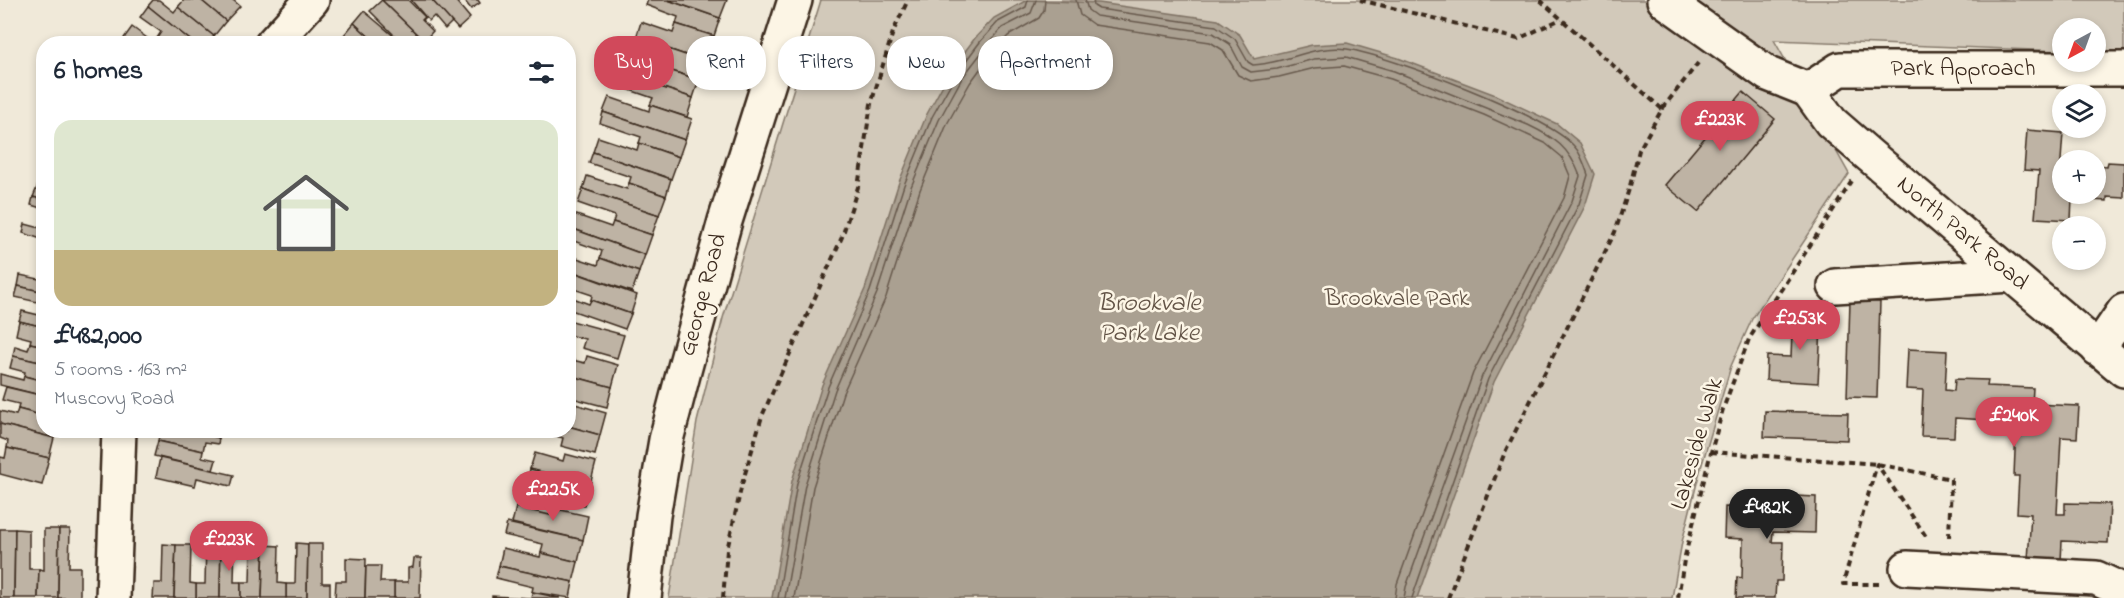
<!DOCTYPE html>
<meta charset="utf-8">
<style>
:root{--surface:#fff;--page:#f6f6f7;--text:#1f2937;--muted:#747a83;--line:#e0e1e3;--accent:#d1495b}
body{margin:0;font-family:"Indie Flower",sans-serif;background:var(--page);color:var(--text);height:100vh;display:flex;flex-direction:column;font-size:22px;white-space:nowrap}
*{box-sizing:border-box;margin:0}
p{font-size:20px;color:var(--muted)}
.icon{flex:none;width:33px;height:33px;fill:none;stroke:currentColor;stroke-width:2;stroke-linecap:round;stroke-linejoin:round}
.map{position:relative;flex:1;overflow:hidden}
.details{position:absolute;left:36px;top:36px;width:540px;height:402px;display:flex;flex-direction:column;background:var(--surface);border-radius:24px;box-shadow:0 3px 9px #0003}
.details>*{flex:none}
.hud{position:absolute;left:594px;top:36px;width:570px;height:54px;display:flex;gap:12px}
.needle{width:39px;rotate:221deg}
.tools{position:absolute;left:2052px;top:18px;display:grid;gap:12px}
.tools a{display:grid;place-items:center;width:54px;height:54px;border-radius:50%;background:var(--surface);box-shadow:0 3px 9px #0003;font-size:30px}
.price{position:absolute;translate:-50% -51px;padding:0 14px;border-radius:21px;background:var(--accent);color:#fff;font-size:20px;line-height:39px;filter:drop-shadow(0 2px 3px #0008)}
.price::after{content:'';position:absolute;left:50%;top:36px;width:18px;height:14px;margin-left:-9px;background:inherit;clip-path:polygon(0 0,100% 0,50% 100%)}
.price.active{background:#222;color:#fff}
ul{padding:0;list-style:none}
li{display:grid;align-content:center;gap:12px;height:318px;padding:0 18px}
li+li{border-top:2px solid var(--line)}
li span{display:grid;place-items:center;height:186px;border-radius:18px;color:#555}
li>.icon{margin-inline-start:auto}
span .icon{width:108px;height:108px;fill:#fffc;stroke-width:1}
li b{font-size:26px}
h2{display:flex;justify-content:space-between;align-items:center;height:72px;padding:0 18px;font-size:26px}
.chip{padding:0 21px;border-radius:24px;background:var(--surface);box-shadow:0 3px 9px #0003;font-size:21px;line-height:54px}
.chip.active{background:var(--accent);color:#fff}
.map>svg:first-child{display:block}
</style>
<div class="map">
<svg width="2124" height="598" viewBox="0 0 2124 598">
<rect width="100%" height="100%" fill="#f0e9d9"/>
<filter id="ink" filterUnits="userSpaceOnUse"><feTurbulence type="fractalNoise" baseFrequency=".0167" numOctaves="2"/><feDisplacementMap in="SourceGraphic" scale="12" xChannelSelector="R" yChannelSelector="G"/><feConvolveMatrix kernelMatrix="1 2 1 2 8 2 1 2 1" color-interpolation-filters="sRGB"/></filter>
<g filter="url(#ink)">
<path fill="#d2c9ba" stroke="#867a6c" stroke-width="1.5" d="M821,0H2124V52H2096V28H2062V51L1774,40L1849,174L1752,319L1731,366L1700,471L1682,542L1672,598H669L697,422L723,318Z"/>
<path fill="#aaa091" stroke="#7e7163" stroke-width="1.5" d="M1027,0L1099,3L1218,20L1240,35L1254,59L1312,45L1347,43L1398,58L1493,94L1557,124L1580,143L1595,174L1585,206L1494,382L1417,598H772L792,481L822,385L865,289L899,182L927,114L951,70L975,38L994,18Z"/>
<g fill="none" stroke-linecap="round" stroke-linejoin="round">
<g stroke="#67594c" stroke-width="1.5">
<path d="M1076,0L1080,15L1094,25L1210,42L1223,50L1238,75L1251,81L1279,77L1315,68L1344,66L1391,79L1484,115L1545,143L1562,157L1570,176L1564,198L1473,373L1397,584L1395,598"/>
<path d="M1085,0L1088,10L1096,16L1213,33L1230,44L1242,67L1251,72L1277,69L1314,59L1346,57L1394,71L1528,125C1555,138 1569,147 1580,176L1572,201L1482,376L1406,587L1404,598"/>
<path d="M1093,0L1094,6L1099,9L1216,26L1235,39L1248,62L1253,65C1284,64 1315,44 1347,49C1390,56 1547,115 1574,146C1581,153 1585,166 1588,175L1579,204L1488,379L1412,598"/>
<path d="M778,598L797,483L828,387L870,291L904,185L932,117L956,74L980,42L998,22L1026,7L1028,0"/>
<path d="M785,598L805,485L835,390L877,293L911,187L939,120L962,78L986,47L1002,28L1031,13L1036,0"/>
<path d="M794,598L813,487L843,393L886,297L920,190L947,124L970,83L992,53L1008,36L1039,18L1044,10L1045,0"/>
</g>
</g>
<g fill="#beb3a4" stroke="#3b2a1e" stroke-width="1.5">
<path d="M153,0H159L174,12L178,7L214,36L208,44H195L148,6Z"/>
<path d="M184,0H201L226,21L214,36L178,7Z"/>
<path d="M201,0H233L240,6L226,21Z"/>
<path d="M382,0L424,41L421,44H413L406,36L401,42L370,11Z"/>
<path d="M382,0H408L425,17L422,20L433,31L424,41Z"/>
<path d="M411,0H432L452,22L445,29L434,16L429,21Z"/>
<path d="M432,0H455L470,18L458,29Z"/>
<path d="M464,0H478L480,3L471,9Z"/>
<path d="M648,0H668L720,18L714,36L676,24L678,17L646,5Z"/>
<path d="M668,0H727L720,18Z"/>
<path d="M148,6L195,44H165L157,38L161,32L140,17Z"/>
<path d="M364,11L396,38L392,44H377L354,23Z"/>
<path d="M641,22L673,33L676,24L714,36L706,62L636,38Z"/>
<path d="M354,23L377,44H355L344,35Z"/>
<path d="M132,27L154,43L157,38L165,44H132L124,38Z"/>
<path d="M636,38L706,62L699,80L663,68L665,60L632,49Z"/>
<path d="M627,60L662,71L663,68L699,80L693,98L622,74Z"/>
<path d="M622,74L693,98L687,117L650,105L653,98L618,86Z"/>
<path d="M1743,92L1775,119L1698,212L1665,185Z"/>
<path d="M609,97L649,111L650,105L692,119L685,140L603,112Z"/>
<path d="M603,112L685,140L679,157L639,143L641,137L600,123Z"/>
<path d="M2027,130L2063,133L2060,174L2062,175V194H2096V165L2107,166L2108,162L2124,163V198L2107,197V201L2072,199L2071,220L2035,218L2039,171L2024,170Z"/>
<path d="M598,137L637,150L639,143L679,157L671,179L593,152Z"/>
<path d="M593,152L671,179L666,196L629,183L631,177L589,163Z"/>
<path d="M587,176L627,189L629,183L666,196L659,215L583,189Z"/>
<path d="M38,185L44,188V200L33,197Z"/>
<path d="M583,189L659,215L652,235L613,222L615,216L578,203Z"/>
<path d="M33,197L44,200V209L31,205Z"/>
<path d="M568,212L611,227L613,222L652,235L645,255L568,227Z"/>
<path d="M25,224L44,229V240L23,233Z"/>
<path d="M568,227L645,255L639,272L600,258L602,251L568,239Z"/>
<path d="M568,255L598,265L600,258L639,272L632,292L568,270Z"/>
<path d="M568,270L637,295L631,314L591,300L592,295L568,287Z"/>
<path d="M20,275L44,280V292L18,286Z"/>
<path d="M18,286L44,292V309L41,308L42,303L15,297Z"/>
<path d="M568,296L589,304L591,300L631,314L625,329L568,309Z"/>
<path d="M1850,301L1880,302L1877,398L1847,397Z"/>
<path d="M41,308L44,309V327L19,321L22,311L39,315Z"/>
<path d="M1793,309L1822,310L1818,383L1766,380L1767,356L1791,357Z"/>
<path d="M568,320L624,335L617,358L582,348L585,339L568,335Z"/>
<path d="M19,321L44,327V346L30,343L31,339L16,335Z"/>
<path d="M30,343L44,346V363L13,356L15,346L28,350Z"/>
<path d="M1908,349L1947,351L1945,390L1954,391L1955,379L1988,380L1987,386L2033,388L2032,404L2079,406L2077,438L2061,437L2057,514H2065V503L2110,504L2108,543L2062,541L2061,561L2028,560L2031,514L2017,513L2019,476H2014L2016,426L1986,425V420L1955,418L1954,437L1921,436L1923,390L1906,389Z"/>
<path d="M13,356L44,363V381L24,376L25,372L10,368Z"/>
<path d="M587,356L618,365L612,387L568,375V359L585,363Z"/>
<path d="M0,374L23,380L24,376L44,381V396L0,385Z"/>
<path d="M568,375L612,387L607,407L572,398L574,390L568,389Z"/>
<path d="M6,387L44,396V416L18,409L19,404L2,400Z"/>
<path d="M575,404L606,413L600,435L568,426V410L574,411Z"/>
<path d="M18,409L44,416V430H56L54,438L0,424V411L16,415Z"/>
<path d="M1765,411L1848,413L1847,440L1764,437Z"/>
<path d="M0,424L54,438L49,458L7,448L8,441L0,438Z"/>
<path d="M568,426L600,435L595,455L561,446L563,438L538,431L568,430Z"/>
<path d="M160,430H193L219,438L218,444L205,442L203,451L158,441Z"/>
<path d="M193,430H221L219,438Z"/>
<path d="M158,441L203,451L202,457L216,460L213,470L154,456Z"/>
<path d="M7,448L49,458L42,485L0,474V457L5,458Z"/>
<path d="M535,453L563,461L565,454L596,462L590,485L530,469Z"/>
<path d="M160,458L234,475L231,486L197,478L195,486L156,477Z"/>
<path d="M530,469L590,485L584,505L550,496L552,488L527,481Z"/>
<path d="M1773,495L1816,497L1815,533L1773,532L1772,542H1783L1782,581H1776L1775,598H1736L1737,577L1742,578L1743,539L1724,538L1725,507L1773,509Z"/>
<path d="M516,507L550,515L552,508L588,516L583,540L512,523Z"/>
<path d="M507,523L583,540L578,562L541,553L543,544L504,535Z"/>
<path d="M0,529H15L14,598H0Z"/>
<path d="M15,529L29,530V569H39L38,598H14Z"/>
<path d="M44,529H59L58,598H38L39,569L44,570Z"/>
<path d="M59,529H70L69,567H80V598H58Z"/>
<path d="M206,541H221L220,598H196V584H205Z"/>
<path d="M221,541L235,542L234,582H241V598H220Z"/>
<path d="M296,543L308,544L307,598H286V584H295Z"/>
<path d="M163,544L176,545L174,598H153L154,583H162Z"/>
<path d="M308,544H322V583H330V598H307Z"/>
<path d="M176,545H191L190,583L196,584V598H174Z"/>
<path d="M251,545H264L262,598H241V582H250Z"/>
<path d="M264,545L279,546L278,583L286,584V598H262Z"/>
<path d="M503,548L540,557L541,553L578,562L573,582L499,566Z"/>
<path d="M346,558L366,559L365,598H335L336,581H346Z"/>
<path d="M414,558H421L420,598H394V582H408V568L413,567Z"/>
<path d="M366,566H381L380,582H394V598H365Z"/>
<path d="M499,566L573,582L570,598L532,592L533,587L496,578Z"/>
<path d="M532,592L560,598H492V596L531,598Z"/>
</g>
<g fill="none" stroke-linecap="round" stroke-linejoin="round">
<g stroke="#3b2a1e" stroke-width="38">
<g id="minor">
<path d="M1664,0L1768,74L1808,90"/>
<path d="M272,44L312,0"/>
<path d="M1808,90L1831,122L1869,155L2124,370"/>
<path d="M1808,90L1840,69H2124"/>
<path d="M1835,286L2011,275"/>
<path d="M2098,349L2124,311"/>
<path d="M1907,568L2096,578L2124,591"/>
<path d="M113,598L119,430"/>
<path d="M644,598L653,516L666,440L685,367L725,221L795,0"/>
</g>
</g>
<g stroke="#3b2a1e" stroke-width="4" stroke-dasharray="6 4.5" stroke-linecap="butt">
<path d="M1360,0L1518,39L1561,19"/>
<path d="M1540,0L1662,109"/>
<path d="M1711,452L1877,464L1951,479L1949,538"/>
<path d="M1879,584H1843L1877,464L1927,538"/>
<path d="M723,598L727,550L742,484L762,416L842,237L858,187L871,104L893,32L908,0"/>
<path d="M1448,598L1505,452L1615,232L1630,186L1639,150L1662,109L1698,63"/>
<path d="M1678,598L1684,560L1711,452L1723,409L1749,339L1852,181"/>
</g>
<use href="#minor" stroke="#fcf5e5" stroke-width="33"/>
</g>
</g>
<g text-anchor="middle" dominant-baseline="central" stroke-width="5" stroke-linejoin="round" paint-order="stroke">
<g font-size="24" fill="#3b2a1e" stroke="#fcf5e5">
<text x="1963" y="69">Park Approach</text>
<text transform="translate(1962 234) rotate(40)">North Park Road</text>
<text transform="translate(704 295) rotate(-75)">George Road</text>
<text transform="translate(1698 444) rotate(-74)">Lakeside Walk</text>
</g>
<g font-size="24" fill="#615245" stroke="#fcf5e5">
<text x="1397" y="299">Brookvale Park</text>
</g>
<g font-size="26" font-style="italic" fill="#625346" stroke="#fcf5e5">
<text x="1149" y="304">Brookvale<tspan x="1149" dy="30">Park Lake</tspan></text>
</g>
</g>
</svg>
<div class="tools">
<a><svg class="needle" viewBox="-14 -14 28 28"><path d="M0-13l5 13h-10z" fill="#e53935"/><path d="M0 13l5-13h-10z" fill="#747a83"/></svg></a>
<a><svg class="icon" aria-label="layers" viewBox="0 0 24 24"><path d="M12 4l9 5-9 5-9-5zM3 14l9 5 9-5"/></svg></a>
<a>+</a>
<a>−</a>
</div>
<b class="price" style="left:1720px;top:152px">£223K</b>
<b class="price" style="left:1800px;top:351px">£253K</b>
<b class="price" style="left:2014px;top:448px">£240K</b>
<b class="price" style="left:553px;top:522px">£225K</b>
<b class="price active" style="left:1767px;top:540px">£482K</b>
<b class="price" style="left:229px;top:572px">£223K</b>
<div class="hud">
<a class="chip active">Buy</a>
<a class="chip">Rent</a>
<a class="chip">Filters</a>
<a class="chip">New</a>
<a class="chip">Apartment</a>
</div>
<section class="details">
<h2>6 homes<svg class="icon" aria-label="filters" viewBox="0 0 24 24"><path d="M4 7h16M4 17h16"/><circle cx="9" cy="7" r="2"/><circle cx="15" cy="17" r="2"/></svg></h2>
<ul>
<li><span style="background:linear-gradient(#dfe7d0 70%,#c2b280 0)"><svg class="icon" aria-label="home" viewBox="0 0 24 24"><path d="M3 11l9-7 9 7M6 9v11h12V9"/></svg></span><div><b>£482,000</b><p>5 rooms · 163 m²</p><p>Muscovy Road</p></div></li>
</ul>
</section>
</div>
